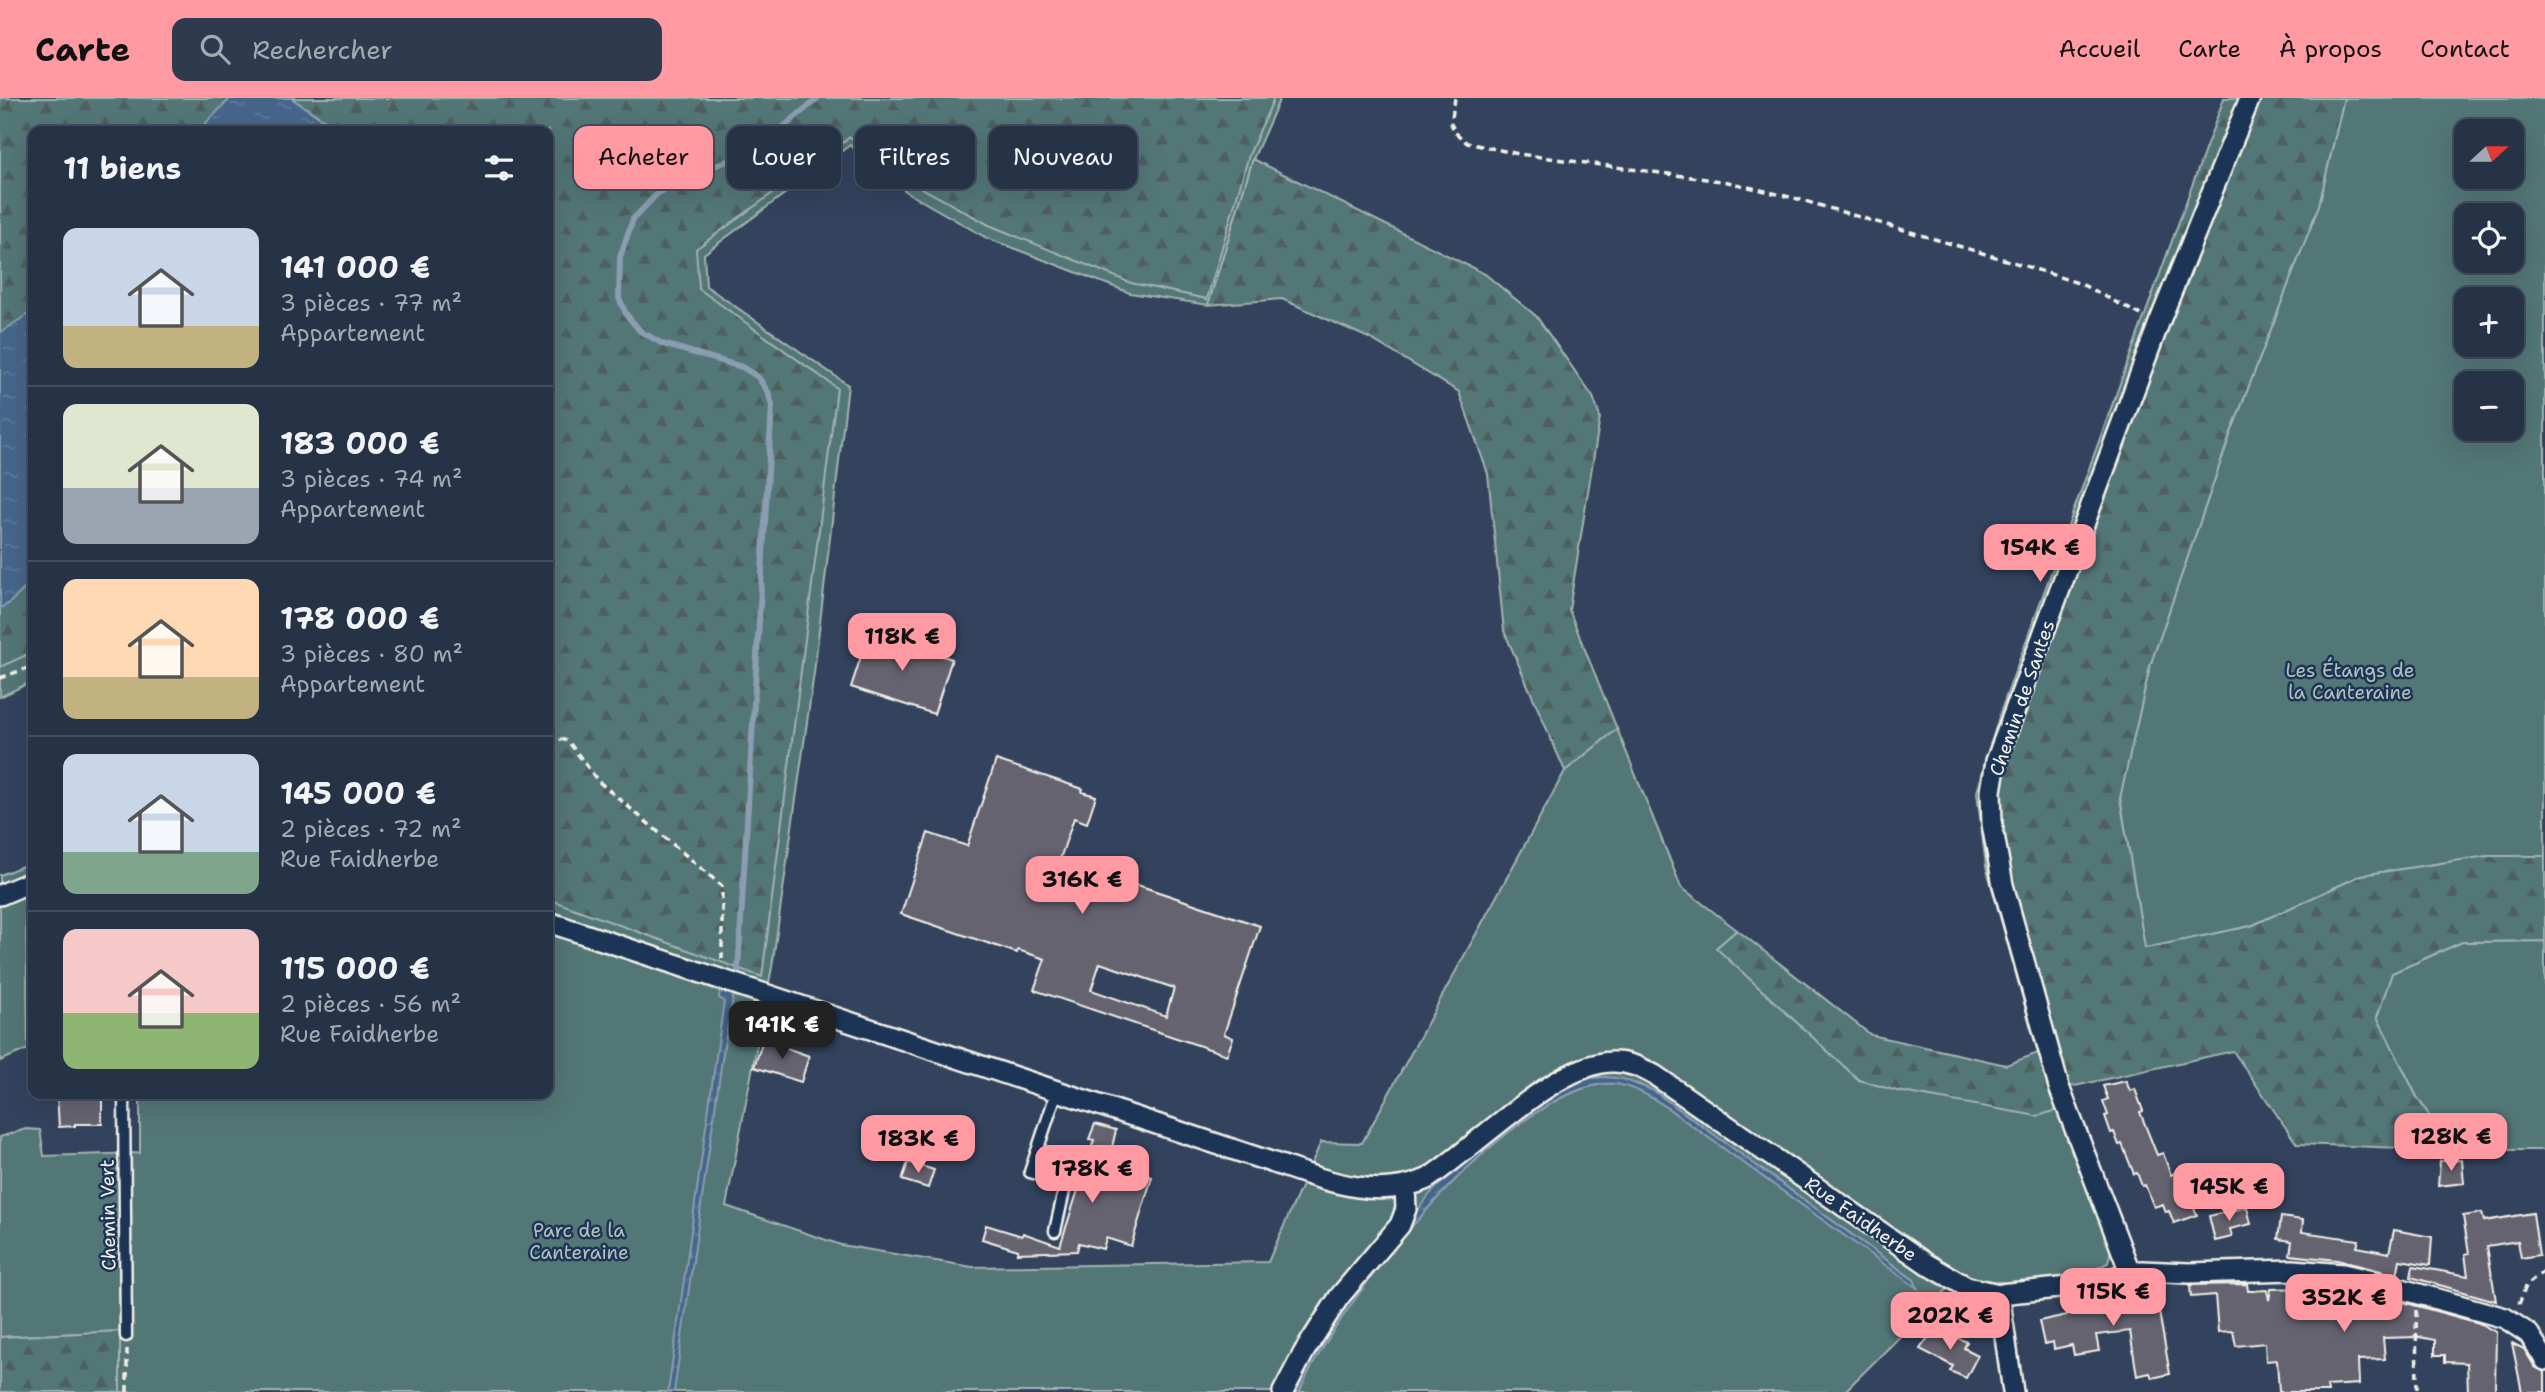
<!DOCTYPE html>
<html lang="fr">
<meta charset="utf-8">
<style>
:root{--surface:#263246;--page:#2e3a4d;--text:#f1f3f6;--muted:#a4aab3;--line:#424d5f;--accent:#ff9aa2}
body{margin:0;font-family:"Shantell Sans",sans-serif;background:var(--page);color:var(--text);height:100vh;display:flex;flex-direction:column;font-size:26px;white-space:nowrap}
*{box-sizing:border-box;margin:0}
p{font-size:23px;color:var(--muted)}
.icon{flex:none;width:38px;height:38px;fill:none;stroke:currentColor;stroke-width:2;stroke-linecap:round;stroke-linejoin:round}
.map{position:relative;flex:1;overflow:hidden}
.side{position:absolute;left:28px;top:28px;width:525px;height:973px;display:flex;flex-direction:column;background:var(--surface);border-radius:14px;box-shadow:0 7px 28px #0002,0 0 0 2px var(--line)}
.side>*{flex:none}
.hud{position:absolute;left:574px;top:28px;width:665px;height:63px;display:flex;gap:14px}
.needle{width:46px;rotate:69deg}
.tools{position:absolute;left:2454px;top:21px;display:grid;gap:14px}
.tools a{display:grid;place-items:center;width:70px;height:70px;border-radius:14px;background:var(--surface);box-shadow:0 7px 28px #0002,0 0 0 2px var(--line);font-size:35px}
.price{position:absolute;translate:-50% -60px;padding:0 16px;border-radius:14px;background:var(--accent);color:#111;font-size:23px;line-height:46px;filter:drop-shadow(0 2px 4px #0008)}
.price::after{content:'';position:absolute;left:50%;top:42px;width:21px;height:16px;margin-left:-10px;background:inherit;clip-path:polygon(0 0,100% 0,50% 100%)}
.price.current{background:#222;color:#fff}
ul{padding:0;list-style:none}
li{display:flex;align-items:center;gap:21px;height:175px;padding:0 35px}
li+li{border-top:2px solid var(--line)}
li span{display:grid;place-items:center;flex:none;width:196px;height:140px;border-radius:14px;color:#555}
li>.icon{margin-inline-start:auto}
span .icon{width:84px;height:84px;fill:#fffc;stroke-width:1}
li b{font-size:30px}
h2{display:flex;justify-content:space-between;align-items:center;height:84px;padding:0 35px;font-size:30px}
.pill{padding:0 24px;border-radius:14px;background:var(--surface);box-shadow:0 7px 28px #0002,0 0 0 2px var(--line);font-size:24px;line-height:63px}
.pill.current{background:var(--accent);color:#111}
header{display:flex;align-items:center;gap:42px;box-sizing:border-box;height:98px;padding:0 35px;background:var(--accent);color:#111}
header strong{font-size:33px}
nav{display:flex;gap:38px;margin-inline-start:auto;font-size:24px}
.search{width:490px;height:63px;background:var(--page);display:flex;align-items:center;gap:18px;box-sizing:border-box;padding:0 24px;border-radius:14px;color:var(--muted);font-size:26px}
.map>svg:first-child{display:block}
</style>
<header>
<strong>Carte</strong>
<div class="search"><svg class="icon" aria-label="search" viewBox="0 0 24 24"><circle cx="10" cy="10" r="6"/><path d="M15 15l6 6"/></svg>Rechercher</div>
<nav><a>Accueil</a><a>Carte</a><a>À propos</a><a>Contact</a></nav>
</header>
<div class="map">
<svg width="2545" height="1294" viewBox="0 0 2545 1294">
<defs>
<pattern id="forest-firs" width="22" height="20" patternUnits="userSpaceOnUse" patternTransform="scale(1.75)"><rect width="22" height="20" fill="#527677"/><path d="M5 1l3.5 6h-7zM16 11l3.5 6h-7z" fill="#4e5f5e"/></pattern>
<pattern id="water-ripples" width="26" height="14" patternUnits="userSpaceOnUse" patternTransform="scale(1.75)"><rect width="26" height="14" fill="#45658a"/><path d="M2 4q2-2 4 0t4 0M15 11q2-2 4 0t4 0" fill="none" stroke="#607c9a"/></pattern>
</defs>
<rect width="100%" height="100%" fill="#33435e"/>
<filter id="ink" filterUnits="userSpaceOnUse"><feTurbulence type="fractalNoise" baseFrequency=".0143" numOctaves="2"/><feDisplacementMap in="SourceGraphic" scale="14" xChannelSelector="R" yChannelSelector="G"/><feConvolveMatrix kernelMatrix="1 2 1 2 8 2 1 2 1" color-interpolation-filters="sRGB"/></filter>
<g filter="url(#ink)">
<g fill="#527677" stroke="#a3b4b0" stroke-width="2" fill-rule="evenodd">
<path d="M0,0H1280L1253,61L1208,207L1130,195L987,140L908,95L850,47L704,156L706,188L848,287L814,575L772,869L726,1108L841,1147L972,1169L1268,1164L1321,1044L1362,1045L1565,673L1617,631L1681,789L1737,832L1717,849L1859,982L2058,1012L2112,1147L2108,1165L2087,1175L2016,1187L1960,1177L1940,1199L1844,1294H1299C1340,1202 1499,1001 1603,986C1623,983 1645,995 1662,1006L1917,1189L1914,1182L1654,993L1638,986L1600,979L1591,980L1560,991L1504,1029L1410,1123L1342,1205L1290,1294H120V1233L0,1239V1039L26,1031L40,1032L44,1058L140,1055V996H548V33H33V583L0,599Z"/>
<path d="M2344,0H2545V758H2488L2362,777L2251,828L2145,851L2120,699L2150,568L2230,337L2319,107ZM2466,33H2511V79H2466ZM2466,117H2511V163H2466ZM2466,201H2511V247H2466ZM2466,285H2511V331H2466Z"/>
<path d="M33,764V810L26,814L28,951L0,963V777Z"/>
<path d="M2545,843V1052H2452L2417,999L2377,919L2392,875L2462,844Z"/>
</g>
<g fill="url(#forest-firs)" stroke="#a3b4b0" stroke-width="2">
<path d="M0,0H235L230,1L198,33H33V213L0,235Z"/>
<path d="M291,0H1274L1249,57L1207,201L1131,185L989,127L916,87L850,39L696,151L699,191L837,290L762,879L548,801V33H324L326,23Z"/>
<path d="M2224,0H2344L2319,107L2230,337L2150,568L2120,700L2145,850L2251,828L2362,777L2488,758H2545V843L2462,844L2392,875L2377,919L2417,999L2452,1052L2297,1046L2233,953L2052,993L2058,1012L2037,1018L1897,993L1859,982L1716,850L1737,832L1871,937L2006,967L2038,955L1986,768L1977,694L2000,615Z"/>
<path d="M1253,61L1485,176L1536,218L1593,299L1600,319L1569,512L1617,631L1565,673L1504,533L1488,376L1459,294L1371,241L1282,201L1208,207Z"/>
<path d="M33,483V554L0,569V510L8,506Z"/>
<path d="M120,1233V1294H0V1239Z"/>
</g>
<g fill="url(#water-ripples)" stroke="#8b9db0" stroke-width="2">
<path d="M235,0H291L326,24L324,33H198L230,1Z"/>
<path d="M33,213V483L8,506L0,510V235Z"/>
<path d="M720,891L734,895L724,948L674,1294H668L724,903L719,900Z"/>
<path d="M1607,979L1623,981L1654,993L1914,1182L1917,1190L1662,1006C1645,995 1623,983 1602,986C1499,1001 1340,1202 1299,1294H1290L1323,1234L1430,1096L1465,1061L1560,991L1591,980Z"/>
</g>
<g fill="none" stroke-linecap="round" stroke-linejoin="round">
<path stroke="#8b9db0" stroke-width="6" d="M738,873L772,307L768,294L758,279L742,269L663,246L640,233L626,216L619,200L620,159L633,121L658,95L696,74L734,61L762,47L818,0"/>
</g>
<g fill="#65646f" stroke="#f4f1e8" stroke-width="2" fill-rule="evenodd">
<path d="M869,534L952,561L934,616L851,589Z"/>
<path d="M996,662L1083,691L1082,694L1096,698L1087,725L1074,720L1060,761L1260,828L1224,936L1233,940L1227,957L1034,892L1045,861L1018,852L1017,855L901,816L928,735L967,748ZM1100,865L1174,890L1166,918L1091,892Z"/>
<path d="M763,942L809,958L801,984L754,969Z"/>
<path d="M2126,983L2130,993L2135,991L2143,1013L2140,1014L2157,1057L2163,1055L2171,1077L2180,1073L2197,1117L2174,1125L2169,1113L2166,1114L2163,1106L2154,1109L2145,1087L2142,1088L2137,1075L2134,1076L2122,1046L2119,1047L2114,1034L2111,1035L2105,1018L2108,1017L2103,1003L2108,1001L2103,988Z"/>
<path d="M57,996H102V1026H75V1028L59,1029Z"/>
<path d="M1095,1026L1116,1032L1108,1067L1152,1079L1131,1148L1106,1140L1103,1151L1079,1145L1077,1153L1017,1155L1018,1152L982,1141L986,1127L1022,1138L1023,1135L1060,1148L1094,1042L1089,1041Z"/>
<path d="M2462,1062L2464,1085L2438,1088L2440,1063Z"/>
<path d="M908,1064L934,1072L928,1090L902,1082Z"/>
<path d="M2247,1109L2251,1126L2230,1131L2232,1139L2215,1143L2209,1118Z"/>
<path d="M2482,1115L2484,1123L2533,1115L2539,1157L2521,1160L2518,1143L2487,1148L2496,1203L2411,1179L2413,1168L2468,1178L2465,1156L2469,1155L2463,1118Z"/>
<path d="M2281,1119L2303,1122L2302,1134L2359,1142L2357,1149L2389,1155L2394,1132L2432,1139L2430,1167L2400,1162L2397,1177L2337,1162L2290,1157L2292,1143L2278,1141Z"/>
<path d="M2247,1186L2248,1193L2267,1192L2269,1202L2271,1191L2300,1190L2301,1203L2381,1198L2479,1225L2496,1234L2495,1293L2468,1294L2467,1265L2445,1264V1257H2435V1242L2419,1239L2383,1240L2385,1261L2358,1262L2359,1286L2327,1288L2328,1294H2279L2277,1262L2266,1263L2265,1245L2236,1248L2233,1233L2218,1234L2215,1197L2191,1199L2190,1187Z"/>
<path d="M2155,1191L2170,1276L2152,1280L2150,1275L2137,1278L2130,1233L2096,1237L2099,1253L2074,1257L2072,1247L2054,1251L2053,1244L2044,1246L2039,1223L2067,1217L2064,1206Z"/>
<path d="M1935,1230L1967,1244L1964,1250L1978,1257L1966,1280L1950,1273L1953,1268L1920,1251Z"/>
<path d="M2512,1245L2524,1251L2535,1269L2545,1274V1294H2522Z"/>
</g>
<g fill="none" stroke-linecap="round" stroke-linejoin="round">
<g stroke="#f4f1e8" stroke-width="15">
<g id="service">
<path d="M124,996L126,1238"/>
<path d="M1055,1133L1066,1084L1030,1074L1057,993"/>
</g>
</g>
<g stroke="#f4f1e8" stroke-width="24">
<g id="minor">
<path d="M0,797L33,783"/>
<path d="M548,824L1259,1060C1313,1077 1371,1106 1427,1081C1475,1050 1555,966 1611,964C1628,963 1642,970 1656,978L1927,1166L1967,1189L1999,1196L2079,1188L2142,1173L2188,1175L2293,1172L2343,1176L2373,1183L2505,1220L2529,1236L2545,1262"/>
<path d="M2130,1174L2059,989L2003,787L1992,726L1991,693L1996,663L2159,225L2250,0"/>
<path d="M1999,1196L2013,1294"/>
<path d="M1283,1294L1304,1254L1339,1199L1400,1127L1406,1111L1405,1089"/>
</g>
</g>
<g stroke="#f4f1e8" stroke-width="3.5" stroke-dasharray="7 5" stroke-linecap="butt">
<path d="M1455,0L1451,26L1456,35L1467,45L1519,56L1728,84L1798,101L2013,164L2081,186L2141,217"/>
<path d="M0,580L33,568"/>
<path d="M548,638L568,643L598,683L722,788V861"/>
<path d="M2519,1206L2526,1188L2545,1172"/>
<path d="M2416,1212L2417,1294"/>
<path d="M127,1251V1294"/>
</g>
<use href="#service" stroke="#1d3557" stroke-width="10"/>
<use href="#minor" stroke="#1d3557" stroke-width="19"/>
</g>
</g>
<g text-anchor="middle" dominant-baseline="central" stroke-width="5" stroke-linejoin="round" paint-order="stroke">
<g font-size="19" fill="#b3c0bb" stroke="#1d3557">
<text x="2350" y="572">Les Étangs de<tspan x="2350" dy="22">la Canteraine</tspan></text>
<text x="579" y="1132">Parc de la<tspan x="579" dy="22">Canteraine</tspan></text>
</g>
<g font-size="19" fill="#f4f1e8" stroke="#1d3557">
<text transform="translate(2022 600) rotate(-71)">Chemin de Santes</text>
<text transform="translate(108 1117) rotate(-91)">Chemin Vert</text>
<text transform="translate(1861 1121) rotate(35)">Rue Faidherbe</text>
</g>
</g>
</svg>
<div class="tools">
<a><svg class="needle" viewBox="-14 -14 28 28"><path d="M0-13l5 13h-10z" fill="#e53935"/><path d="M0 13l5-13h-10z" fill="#a4aab3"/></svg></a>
<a><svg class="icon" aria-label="locate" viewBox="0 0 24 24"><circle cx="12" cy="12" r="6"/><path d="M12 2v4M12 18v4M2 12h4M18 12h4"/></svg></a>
<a>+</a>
<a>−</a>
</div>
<b class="price" style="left:2040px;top:486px">154K €</b>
<b class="price" style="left:902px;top:575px">118K €</b>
<b class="price" style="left:1082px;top:818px">316K €</b>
<b class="price current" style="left:782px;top:963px">141K €</b>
<b class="price" style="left:2451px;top:1075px">128K €</b>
<b class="price" style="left:918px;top:1077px">183K €</b>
<b class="price" style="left:1092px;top:1107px">178K €</b>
<b class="price" style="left:2229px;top:1125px">145K €</b>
<b class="price" style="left:2113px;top:1230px">115K €</b>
<b class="price" style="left:2344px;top:1236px">352K €</b>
<b class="price" style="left:1950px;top:1254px">202K €</b>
<div class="hud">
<a class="pill current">Acheter</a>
<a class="pill">Louer</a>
<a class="pill">Filtres</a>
<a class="pill">Nouveau</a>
</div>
<section class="side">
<h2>11 biens<svg class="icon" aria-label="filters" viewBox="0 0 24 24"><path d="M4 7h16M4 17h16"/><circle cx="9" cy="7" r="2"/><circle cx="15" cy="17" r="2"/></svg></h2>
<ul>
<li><span style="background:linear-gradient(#c9d6e8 70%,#c2b280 0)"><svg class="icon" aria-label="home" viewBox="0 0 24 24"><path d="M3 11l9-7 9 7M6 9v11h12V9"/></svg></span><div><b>141 000 €</b><p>3 pièces · 77 m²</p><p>Appartement</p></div></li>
<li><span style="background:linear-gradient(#dfe7d0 60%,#9aa5b1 0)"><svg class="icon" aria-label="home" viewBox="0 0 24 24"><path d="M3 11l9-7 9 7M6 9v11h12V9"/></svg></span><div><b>183 000 €</b><p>3 pièces · 74 m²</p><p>Appartement</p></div></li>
<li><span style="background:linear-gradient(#ffd9b3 70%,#c2b280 0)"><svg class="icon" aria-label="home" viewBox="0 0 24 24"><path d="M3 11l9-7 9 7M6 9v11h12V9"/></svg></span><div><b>178 000 €</b><p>3 pièces · 80 m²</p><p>Appartement</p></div></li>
<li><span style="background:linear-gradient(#c9d6e8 70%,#7fa58c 0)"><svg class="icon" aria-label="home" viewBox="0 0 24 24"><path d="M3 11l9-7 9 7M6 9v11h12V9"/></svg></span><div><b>145 000 €</b><p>2 pièces · 72 m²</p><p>Rue Faidherbe</p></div></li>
<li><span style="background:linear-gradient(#f6c9c9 60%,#8fb573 0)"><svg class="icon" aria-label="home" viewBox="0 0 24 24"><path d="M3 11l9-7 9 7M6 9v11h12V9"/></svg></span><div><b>115 000 €</b><p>2 pièces · 56 m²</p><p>Rue Faidherbe</p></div></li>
</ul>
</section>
</div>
